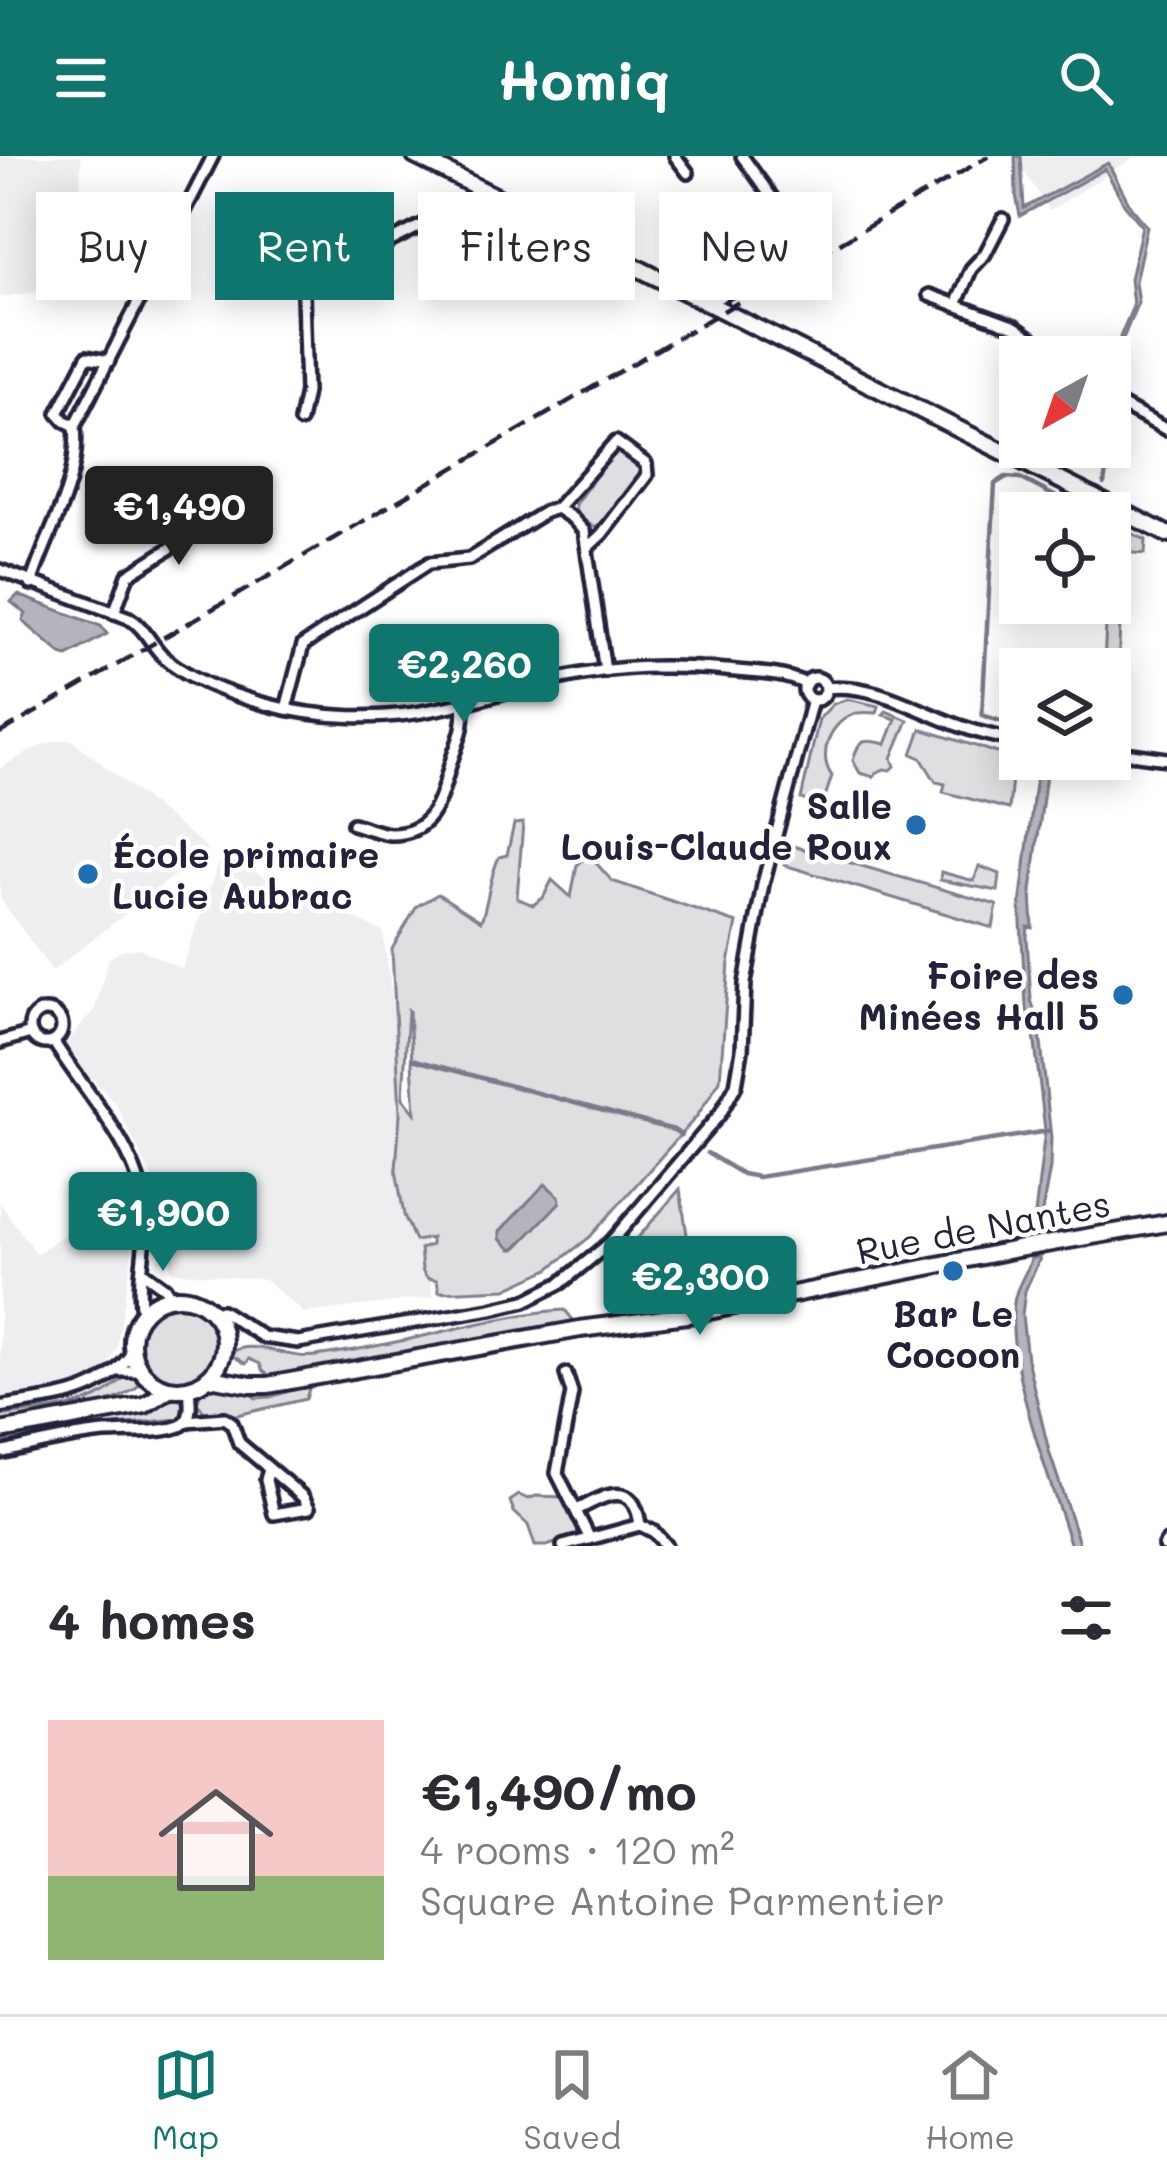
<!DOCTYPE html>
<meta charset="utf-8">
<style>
:root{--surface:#fff;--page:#f7f7f7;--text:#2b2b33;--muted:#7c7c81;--line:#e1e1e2;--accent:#0f766e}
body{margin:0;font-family:Mali,sans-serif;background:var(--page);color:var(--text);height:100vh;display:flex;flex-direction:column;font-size:45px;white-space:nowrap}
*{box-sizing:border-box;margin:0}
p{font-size:39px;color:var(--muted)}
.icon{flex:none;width:66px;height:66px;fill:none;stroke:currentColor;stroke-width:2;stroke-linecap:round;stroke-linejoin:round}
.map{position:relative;height:1390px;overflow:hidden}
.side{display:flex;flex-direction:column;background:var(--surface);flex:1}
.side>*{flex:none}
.top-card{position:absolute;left:36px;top:36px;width:1095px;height:108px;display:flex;gap:24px}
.needle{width:78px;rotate:220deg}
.buttons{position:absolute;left:999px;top:180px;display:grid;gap:24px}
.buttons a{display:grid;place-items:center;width:132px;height:132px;border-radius:0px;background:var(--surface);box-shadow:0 6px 30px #0003;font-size:60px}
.price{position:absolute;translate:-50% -102px;padding:0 27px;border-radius:12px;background:var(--accent);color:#fff;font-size:39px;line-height:78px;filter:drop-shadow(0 3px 6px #0008)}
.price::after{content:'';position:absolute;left:50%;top:72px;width:36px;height:27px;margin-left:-18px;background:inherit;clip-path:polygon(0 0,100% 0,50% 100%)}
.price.on{background:#222;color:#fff}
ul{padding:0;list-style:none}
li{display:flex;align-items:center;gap:36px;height:300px;padding:0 48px}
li+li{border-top:3px solid var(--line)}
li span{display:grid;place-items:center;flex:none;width:336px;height:240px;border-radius:0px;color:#555}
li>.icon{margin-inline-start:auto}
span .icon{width:144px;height:144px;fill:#fffc;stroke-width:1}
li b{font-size:51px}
h2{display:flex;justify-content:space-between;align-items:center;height:144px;padding:0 48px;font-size:51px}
.chip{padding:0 42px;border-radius:0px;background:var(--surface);box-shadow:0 6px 30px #0003;font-size:42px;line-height:108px}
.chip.on{background:var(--accent);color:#fff}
header{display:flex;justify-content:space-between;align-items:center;height:156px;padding:0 48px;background:var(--accent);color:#fff;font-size:54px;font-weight:700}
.tabs{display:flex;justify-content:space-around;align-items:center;height:168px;border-top:3px solid var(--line);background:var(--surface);font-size:33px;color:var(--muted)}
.tabs a{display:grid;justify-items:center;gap:6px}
.tabs .on{color:var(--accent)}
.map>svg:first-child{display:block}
</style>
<header><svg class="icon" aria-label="menu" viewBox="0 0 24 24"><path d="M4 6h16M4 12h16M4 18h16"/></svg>Homiq<svg class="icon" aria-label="search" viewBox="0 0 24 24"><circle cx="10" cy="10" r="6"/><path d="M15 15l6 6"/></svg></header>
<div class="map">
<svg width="1167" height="1390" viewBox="0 0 1167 1390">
<rect width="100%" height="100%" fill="#fff"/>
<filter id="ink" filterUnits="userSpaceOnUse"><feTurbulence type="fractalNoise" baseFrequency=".00833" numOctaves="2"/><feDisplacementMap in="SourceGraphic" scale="24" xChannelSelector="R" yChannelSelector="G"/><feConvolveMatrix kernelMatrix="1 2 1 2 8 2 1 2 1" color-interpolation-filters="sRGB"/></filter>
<g filter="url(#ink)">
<g fill="#eeeef1">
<path d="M0,0H81L78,131L0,141Z"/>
<path d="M1015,0H1136L1049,55Z"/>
<path d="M71,583L208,693L52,815L0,742V612L44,588Z"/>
<path d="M221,700L383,776L433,1141L304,1157L265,1124L171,1115L165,1048L116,948L62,892L95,853L108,803L122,794L139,792L182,813Z"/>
<path d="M132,1031L138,1050L131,1105L117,1191L101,1222L77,1231L0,1243V1047L36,1098Z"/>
</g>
<g fill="#dfdfe2" stroke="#80808e" stroke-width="3" fill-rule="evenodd">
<path d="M622,296L639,309L642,319L601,371H593L576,358L575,348L612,298Z"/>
<path d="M1110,367L1146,384L1145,398L1110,395Z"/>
<path d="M1111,444H1121L1118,514L1108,513L1104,509L1107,447Z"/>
<path d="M847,543L879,550L877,557C872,557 863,556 857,557C831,564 816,598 832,620L822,650L801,643L819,563L833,548Z"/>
<path d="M886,555L908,564L892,602L895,610L891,614L884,613L876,617L874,621L860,617L853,605C858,582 866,583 886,588L896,563L883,559Z"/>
<path d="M921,573L1014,602L1009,653L943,636L945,628L936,626L921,602L912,598Z"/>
<path d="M523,667L517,742L533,749L543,742L552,724L571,741L577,709L589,699L612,725L737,767L729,807L720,924L697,960L590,1081L549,1113L506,1133L439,1136L437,1124L427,1122L422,1114L420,1093L431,1089V1082L415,1085L404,1059L396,1014L400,958L392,793L417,750L438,738L481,765C489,743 489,722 499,701L507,699L514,668ZM408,854L409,855L415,957L403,942Z"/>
<path d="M789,689L997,749L993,772L784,709Z"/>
<path d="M979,710L1000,718L998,735L940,724L941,716L974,725Z"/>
<path d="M680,1033L694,1124L634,1133L629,1092Z"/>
<circle cx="178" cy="1186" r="40"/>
<path d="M565,1154L574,1165L282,1221H270L262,1214L260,1208L249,1203L246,1208L233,1200L234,1195C255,1183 287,1204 315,1200C361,1194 408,1184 454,1173C491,1165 527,1156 565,1154Z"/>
<path d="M127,1219L135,1222L139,1229C116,1253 35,1261 0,1268V1260C34,1254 74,1256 105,1237C114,1232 120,1224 127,1219Z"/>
<path d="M310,1229L306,1243L233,1260L225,1256H204L197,1246L203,1232L218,1230L245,1234L256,1242L270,1241Z"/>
<path d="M168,1239H177L185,1249L183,1260L178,1263L84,1272L0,1288V1283L110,1261Z"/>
<path d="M519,1339L528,1343L536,1340L564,1341L582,1373L581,1378L547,1390H535L528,1369L514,1356L510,1345Z"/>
</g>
<g fill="#b4b4bc" stroke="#7a7a88" stroke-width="3">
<path d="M1015,0H1021L1024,52L1108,7L1131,51L1147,70L1135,126L1138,146L1122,185L1123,217L1118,238L1113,236L1120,181L1133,150L1130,123L1142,70L1124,48L1105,13L1020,60L1016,39Z"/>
<path d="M18,439L101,470L107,478L67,500L61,498L25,467L23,464L26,458L11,446Z"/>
<path d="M1038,603H1048L1031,735L1033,772L1028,771L1027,781L1031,844L1039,867L1051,982L1050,1012L1039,1073L1033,1075L1045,974L1034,879L1026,850L1020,750Z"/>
<path d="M545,1028L559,1040L560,1046L515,1093H511L500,1083V1075Z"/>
<path d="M1041,1100L1025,1135L1022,1159L1027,1203L1049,1295L1080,1390H1071C1052,1328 1004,1208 1014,1146C1016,1129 1027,1118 1031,1103Z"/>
</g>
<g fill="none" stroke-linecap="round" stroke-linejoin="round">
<g stroke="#7a7a88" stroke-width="4.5">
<path d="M1104,328L1116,254V232"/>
<path d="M1000,565L982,559L995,328L1006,321L1020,322L1087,357"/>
<path d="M412,903L674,974L681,979"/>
<path d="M707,997L742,1018L758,1021L1048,975"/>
</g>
<g stroke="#22223b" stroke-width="18">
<g id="minor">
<path d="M675,0L688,17"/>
<path d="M929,139L1015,171L1058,201"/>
<path d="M708,148L792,97L798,83L791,68L742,0"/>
<path d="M956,149L971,113L985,98L1003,63"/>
<path d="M1110,243L1167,274"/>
<path d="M300,265L306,236L302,107L326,105L348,107L473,43L480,34"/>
<path d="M75,270L65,265L58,257L87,201L109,205"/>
<path d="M557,352L616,286L646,308L647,319L602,378L587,392"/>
<path d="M0,414L129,462C146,472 151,490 165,502C192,525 231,539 265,548C319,563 382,565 437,553C488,543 537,525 589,517C634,509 680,510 726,514C753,517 781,516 806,528"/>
<path d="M31,428C47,375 81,327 75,270L213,0"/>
<path d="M114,457L128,419L204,371L214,355"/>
<circle cx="815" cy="533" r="11"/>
<path d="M826,532C875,526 919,556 963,571C982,578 1001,582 1020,585"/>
<path d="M286,553L303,489L429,407L469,403L545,356L557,352L572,362L584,375L605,515"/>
<path d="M1110,595L1167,603"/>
<path d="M353,668C364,671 379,677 390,678C437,679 441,636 452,603C459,583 466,569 463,547"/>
<circle cx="46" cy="871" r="16"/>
<path d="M53,885C86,938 139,991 145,1055C148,1089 136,1124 142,1157"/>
<path d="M0,886L31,877"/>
<path d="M143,1116L165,1132L171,1142"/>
<path d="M210,1155H222L263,1181L298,1186L491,1153L525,1145L561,1127L611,1086L720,958L736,929L742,894L745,827L763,728L812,544"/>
<path d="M118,1215H140"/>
<path d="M566,1218L572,1237L557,1317L590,1383"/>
<path d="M0,1251C53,1241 98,1243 132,1197"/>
<path d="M186,1265L225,1262L232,1267L239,1287L303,1341L309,1352L274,1358L266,1324L269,1313"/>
<path d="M0,1297C33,1289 71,1280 105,1277C122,1276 168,1277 182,1269C193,1262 190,1244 189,1233"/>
<path d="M577,1354C605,1339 634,1323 640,1369"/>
<path d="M563,1390L640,1369L654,1376L666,1390"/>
<path d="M1164,1390L1167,1386"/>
</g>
</g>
<g stroke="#22223b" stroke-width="22">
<g id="secondary">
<path d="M415,0L1167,378"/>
<circle cx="178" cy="1187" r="46"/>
<path d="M209,1222L251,1229H268L580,1173L694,1158L1017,1093L1167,1067"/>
<path d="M0,1275L145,1249L169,1233"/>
</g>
</g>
<use href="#minor" stroke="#fff" stroke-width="9"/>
<use href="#secondary" stroke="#fff" stroke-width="14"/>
<path stroke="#22223b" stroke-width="4.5" stroke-dasharray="18 9" stroke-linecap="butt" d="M0,577L989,0"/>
</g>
</g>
<g fill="#1f6fb2" stroke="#fff" stroke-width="4.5">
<circle cx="916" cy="669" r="12"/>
<circle cx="88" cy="718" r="12"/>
<circle cx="1123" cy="839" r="12"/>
<circle cx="953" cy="1115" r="12"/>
</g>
<g text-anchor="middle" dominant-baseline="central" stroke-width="9" stroke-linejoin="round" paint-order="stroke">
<g font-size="36" font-weight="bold" fill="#22223b" stroke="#fff" text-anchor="end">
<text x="892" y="648">Salle<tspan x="892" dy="41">Louis-Claude Roux</tspan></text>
<text x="112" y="697" text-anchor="start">École primaire<tspan x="112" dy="41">Lucie Aubrac</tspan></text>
<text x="1099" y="818">Foire des<tspan x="1099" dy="41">Minées Hall 5</tspan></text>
<text x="953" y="1156" text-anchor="middle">Bar Le<tspan x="953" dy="41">Cocoon</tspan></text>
</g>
<g font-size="36" fill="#22223b" stroke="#fff">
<text transform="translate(983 1070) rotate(-11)">Rue de Nantes</text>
</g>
</g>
</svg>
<div class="buttons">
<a><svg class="needle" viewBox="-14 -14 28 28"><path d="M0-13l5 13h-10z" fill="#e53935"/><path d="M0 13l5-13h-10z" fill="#7c7c81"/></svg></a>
<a><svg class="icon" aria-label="locate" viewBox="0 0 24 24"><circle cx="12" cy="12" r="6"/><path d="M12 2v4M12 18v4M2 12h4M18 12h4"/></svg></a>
<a><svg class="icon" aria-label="layers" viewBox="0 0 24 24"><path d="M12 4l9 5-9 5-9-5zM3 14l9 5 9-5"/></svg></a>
</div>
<b class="price on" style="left:179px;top:412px">€1,490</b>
<b class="price" style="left:464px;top:570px">€2,260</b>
<b class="price" style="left:163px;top:1118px">€1,900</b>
<b class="price" style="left:700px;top:1182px">€2,300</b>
<div class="top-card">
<a class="chip">Buy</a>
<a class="chip on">Rent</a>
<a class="chip">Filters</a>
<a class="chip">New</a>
</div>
</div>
<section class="side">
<h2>4 homes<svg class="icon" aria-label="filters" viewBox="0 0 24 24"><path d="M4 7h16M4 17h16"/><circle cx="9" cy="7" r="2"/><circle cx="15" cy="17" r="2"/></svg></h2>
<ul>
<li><span style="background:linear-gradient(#f6c9c9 65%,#8fb573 0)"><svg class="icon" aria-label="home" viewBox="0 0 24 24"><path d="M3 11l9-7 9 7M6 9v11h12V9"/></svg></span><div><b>€1,490/mo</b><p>4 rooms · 120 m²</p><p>Square Antoine Parmentier</p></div></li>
</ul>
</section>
<nav class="tabs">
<a class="on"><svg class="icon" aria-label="map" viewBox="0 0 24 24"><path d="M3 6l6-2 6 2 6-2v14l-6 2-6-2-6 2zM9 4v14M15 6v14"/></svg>Map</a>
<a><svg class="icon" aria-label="saved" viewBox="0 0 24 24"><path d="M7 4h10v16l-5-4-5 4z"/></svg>Saved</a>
<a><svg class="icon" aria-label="home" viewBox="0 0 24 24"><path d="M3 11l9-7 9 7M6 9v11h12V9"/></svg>Home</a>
</nav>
